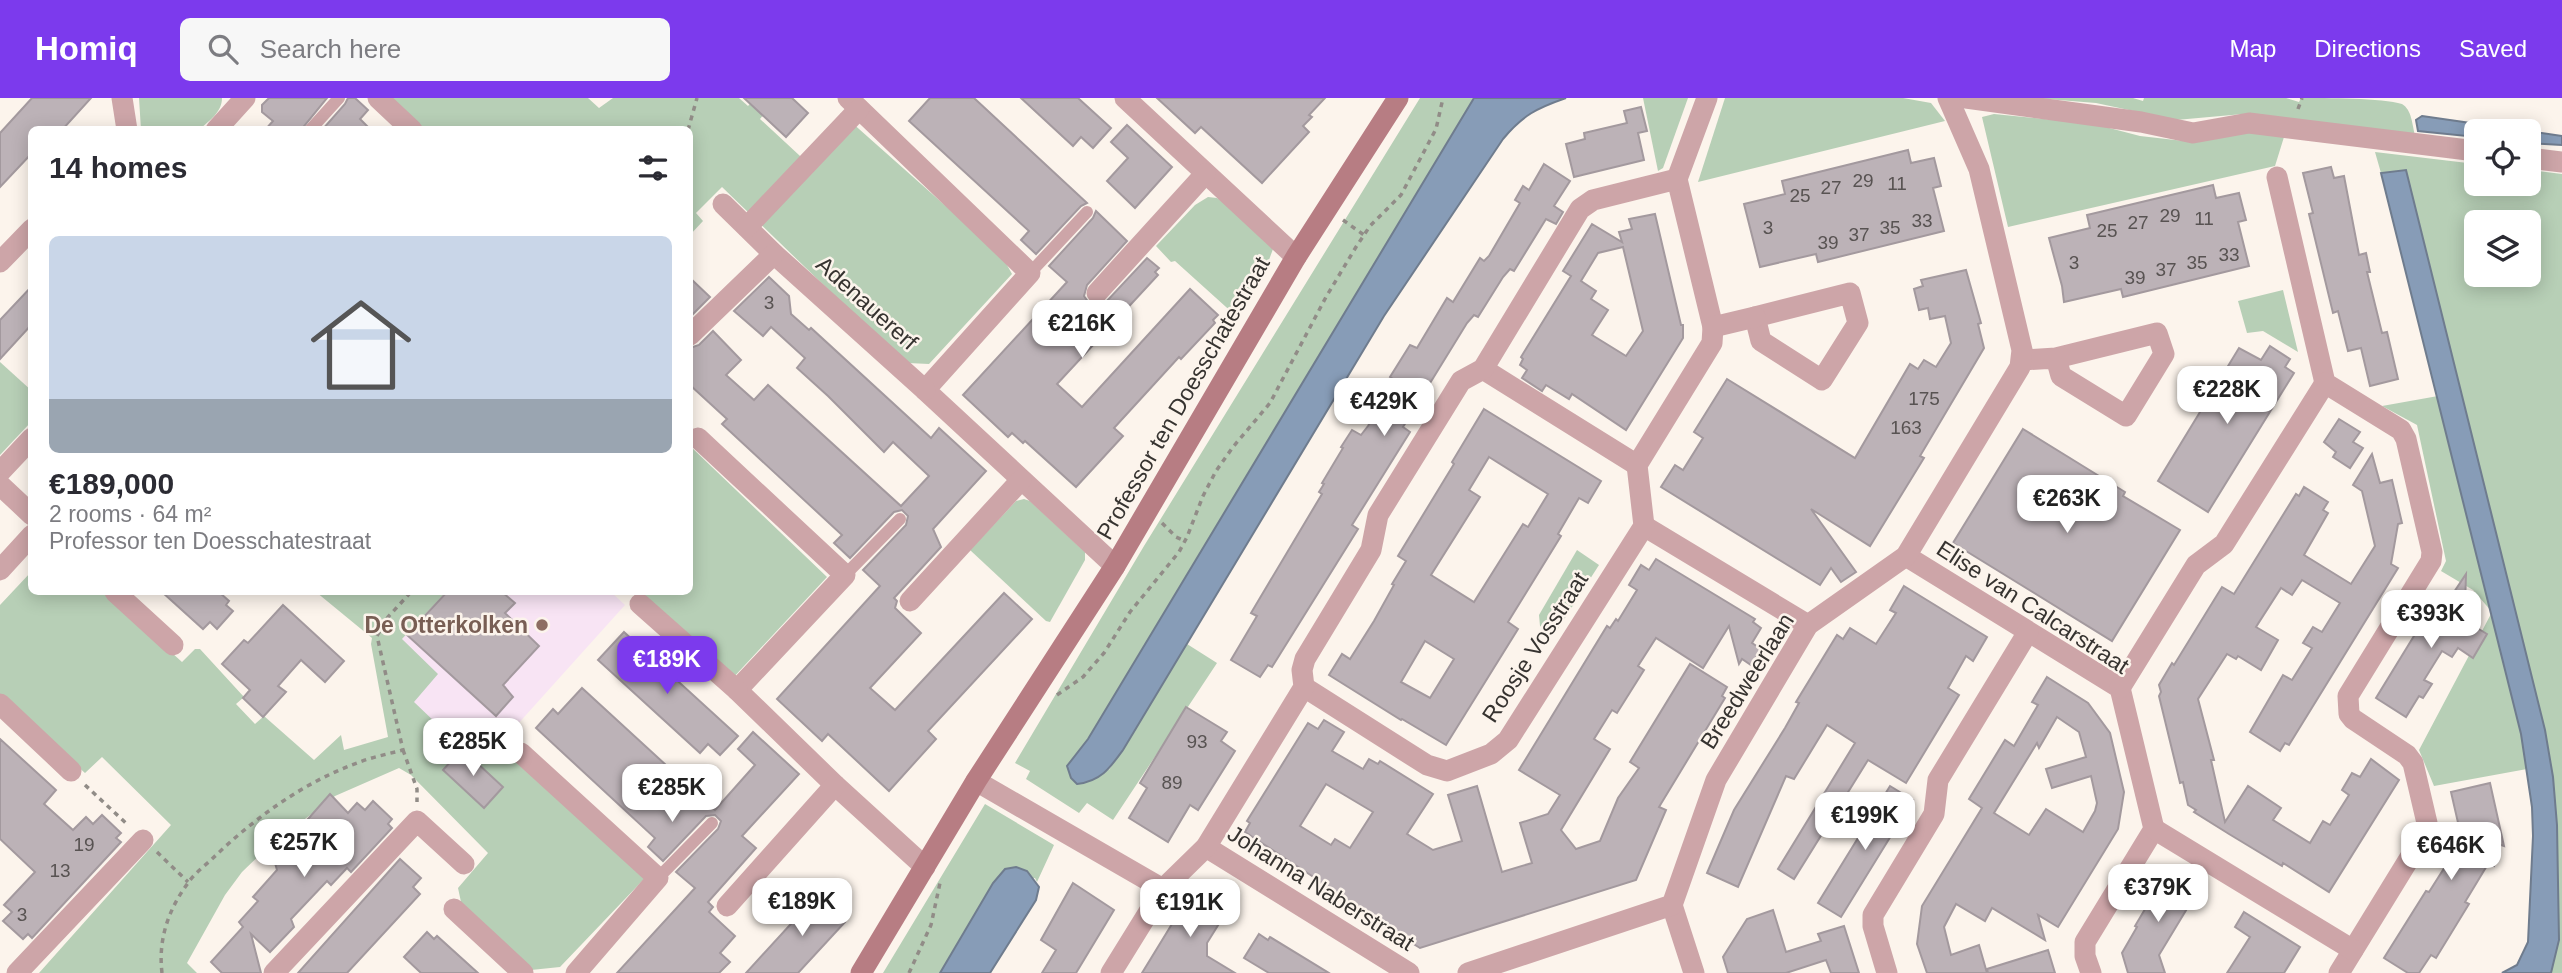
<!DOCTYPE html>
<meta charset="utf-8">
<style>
:root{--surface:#fff;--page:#f7f7f7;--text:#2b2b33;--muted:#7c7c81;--line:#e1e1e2;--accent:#7c3aed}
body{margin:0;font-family:Arial,sans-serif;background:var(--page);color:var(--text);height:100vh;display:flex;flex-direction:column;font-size:26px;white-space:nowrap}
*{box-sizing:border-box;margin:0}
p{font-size:23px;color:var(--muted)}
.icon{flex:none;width:38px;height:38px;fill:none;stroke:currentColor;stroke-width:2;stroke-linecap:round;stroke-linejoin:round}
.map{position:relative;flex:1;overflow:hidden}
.side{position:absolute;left:28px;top:28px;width:665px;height:469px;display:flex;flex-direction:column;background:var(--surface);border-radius:10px;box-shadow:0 4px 18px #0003}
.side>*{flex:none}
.fabs{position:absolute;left:2464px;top:21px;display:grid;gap:14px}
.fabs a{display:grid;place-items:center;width:77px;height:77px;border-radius:10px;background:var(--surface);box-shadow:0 4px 18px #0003;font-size:35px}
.price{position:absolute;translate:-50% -60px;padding:0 16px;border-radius:14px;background:#fff;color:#222;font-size:23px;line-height:46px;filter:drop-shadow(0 2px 4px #0008)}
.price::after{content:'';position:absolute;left:50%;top:42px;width:21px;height:16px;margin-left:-10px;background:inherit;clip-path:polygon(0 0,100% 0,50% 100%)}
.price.current{background:var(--accent);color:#fff}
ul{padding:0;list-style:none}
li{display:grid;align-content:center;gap:14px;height:371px;padding:0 21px}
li+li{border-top:2px solid var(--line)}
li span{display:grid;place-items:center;height:217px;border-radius:10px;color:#555}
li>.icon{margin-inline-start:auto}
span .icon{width:126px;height:126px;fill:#fffc;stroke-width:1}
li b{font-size:30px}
h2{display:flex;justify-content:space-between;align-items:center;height:84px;padding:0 21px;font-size:30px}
header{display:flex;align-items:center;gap:42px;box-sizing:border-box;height:98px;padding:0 35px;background:var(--accent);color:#fff}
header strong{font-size:33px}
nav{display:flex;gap:38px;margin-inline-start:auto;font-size:24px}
.search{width:490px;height:63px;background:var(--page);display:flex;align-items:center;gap:18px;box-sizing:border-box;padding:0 24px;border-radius:10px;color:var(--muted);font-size:26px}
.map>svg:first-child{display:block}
</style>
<header>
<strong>Homiq</strong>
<div class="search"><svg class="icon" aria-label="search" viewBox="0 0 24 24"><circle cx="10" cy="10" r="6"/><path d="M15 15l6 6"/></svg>Search here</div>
<nav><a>Map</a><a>Directions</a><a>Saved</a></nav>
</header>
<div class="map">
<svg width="2562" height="875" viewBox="0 0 2562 875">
<rect width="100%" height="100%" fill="#fcf4ec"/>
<path fill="#f8e4f4" d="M446,494H611L625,507L480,668L413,604L402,541Z"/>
<g fill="#b7cfb6" fill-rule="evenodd">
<path d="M139,0H222C222,14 210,22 200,31L141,32Z"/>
<path d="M386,0H588L599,10L613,0H739L748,8L755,0L769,10L760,21L813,70L841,15L1002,158L1012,176L929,266L908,265L893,254L722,89L696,115L703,123L690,137V32L420,31Z"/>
<path d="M1420,0H1474L1085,646L1109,672L1187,546L1217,565L1113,722L1087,705L1079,715L1026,681L1030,673L1015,665L1144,448Z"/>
<path d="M1643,0H1688L1663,70L1658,73Z"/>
<path d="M1725,0H1903L1931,5L1945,23L1698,84Z"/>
<path d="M2034,0H2133L2143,3L2144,0H2286L2299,4L2301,0C2325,0 2383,0 2402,6C2412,12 2412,26 2415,37L2243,16L2176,22L2096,5Z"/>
<path d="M1994,16L2094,26L2140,38L2184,43L2256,33L2284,39L2275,68L2008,129L1982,19Z"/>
<path d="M2375,54L2476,66V86H2529V72L2562,76V875H2551L2559,842L2557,727L2406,72L2381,75ZM2476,124H2529V177H2476Z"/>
<path d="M1208,99L1217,100L1223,104L1273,151L1266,170L1236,218L1175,163L1171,164L1156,148L1195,107Z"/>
<path d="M2283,192L2298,254L2263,233L2247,235L2238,203Z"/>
<path d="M0,264L32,293L31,324L0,357Z"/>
<path d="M2438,298C2457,372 2475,446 2493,520C2506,570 2519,620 2527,671L2434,688L2419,652L2492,514L2473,492L2441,473L2446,463L2417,327L2382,308Z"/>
<path d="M690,348L827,479L731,582L631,494H690Z"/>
<path d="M1024,401L1030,403L1085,454V462L1050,524L1046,523L970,452L1016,403Z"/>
<path d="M1577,452L1599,467L1554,537L1540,528L1539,517Z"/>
<path d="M31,474L32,494H105L182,564L195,551H200L244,599L236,606L255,626L264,618L314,662L341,637L344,652L388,639L371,546L372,540L316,494H446L402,541L438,576L414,604L480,667L501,646L645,780L560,869L531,872L461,804L458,790L488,755L411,677L399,670L335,698L267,750L242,774L225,797L187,865L197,875H39L171,727L102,659L85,675L0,599V507Z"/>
<path d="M985,706L1054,747L1037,784L1035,780L993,785L940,875H883Z"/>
</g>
<g fill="#879cb7" stroke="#6f7c8e" stroke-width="2">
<path d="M1474,0H1566C1537,10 1523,17 1503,41L1384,218L1123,652C1110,670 1101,683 1077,686L1071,680L1067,668L1088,641Z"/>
<path d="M2422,18L2562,38V47L2529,45V33H2476V39L2418,33L2416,22Z"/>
<path d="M2406,72L2545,632L2553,679L2557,727L2559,842L2551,875H2502L2517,867L2528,844L2533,738L2532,709L2521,636L2381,75Z"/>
<path d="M1016,769L1027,773L1039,789L1036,802L990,875H940L993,785L1005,771Z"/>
</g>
<g fill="#bcb2b7" stroke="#a3999e" stroke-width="2" fill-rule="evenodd">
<path d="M32,0H91L62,32H32V55L0,89V35Z"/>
<path d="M269,0H327L301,32H265L273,23L262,14V7Z"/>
<path d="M348,0H355L368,12L360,21L371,32H322L345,6Z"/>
<path d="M744,0H792L808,15L786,39Z"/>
<path d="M930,0H974L1087,105L1081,108L1036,156L1021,142L1029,133L909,23Z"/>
<path d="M1021,0H1078L1111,30L1093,50L1081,39L1073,48Z"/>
<path d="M1157,0H1325L1309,17L1312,19L1303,28L1309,34L1262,85L1201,29L1195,35Z"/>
<path d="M1641,9L1647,33L1638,35L1644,62L1574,79L1566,46L1585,41L1584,35L1627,25L1624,13Z"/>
<path d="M1127,27L1172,69L1135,110L1107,83L1128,60L1111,44Z"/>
<path d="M1908,52L1911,65L1934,60L1941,88L1933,90L1944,133L1818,164L1816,156L1760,169L1744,106L1785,96L1782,83Z"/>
<path d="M1544,66L1570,83L1554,108L1563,114L1556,126L1546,121L1514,173L1510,171L1503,179L1478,219L1474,217L1467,225L1403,329L1410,334L1352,427L1358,431L1272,569L1268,567L1260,579L1231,562L1257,518L1251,515L1322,396L1319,394L1324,386L1322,385L1343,350L1341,349L1352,332L1361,337L1368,328L1396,283L1390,279L1410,247L1417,250L1447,200L1453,204L1480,160L1484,163L1489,158L1520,105L1515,102L1523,88L1529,92Z"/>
<path d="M2331,69L2334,80L2344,78L2359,157L2366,155L2370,174H2367L2382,235L2387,234L2398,281L2370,288L2361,250L2348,253L2338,213L2333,215L2309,116L2313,115L2303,75Z"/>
<path d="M2213,87L2216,100L2239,95L2246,122L2238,124L2249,168L2123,199L2121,191L2064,204L2062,188L2049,140L2090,130L2087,117Z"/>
<path d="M1096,113L1127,143L1087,187L1084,198L1089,205L1100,208L1106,204L1147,160L1159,170L1155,174L1158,177L1057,286L1082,309L1190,191L1218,217L1213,222L1215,225L1181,261L1179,259L1114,330L1123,338L1076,389L1025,343L1023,345L1012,335L1008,339L963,297L1067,184L1049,168L1093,120Z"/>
<path d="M1655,116L1681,227H1683V240L1626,332L1572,296L1569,301L1546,287L1542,293L1522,280L1527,272L1520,267L1523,261L1521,259L1571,178L1563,173L1592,126L1622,144L1619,134L1632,131L1629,121ZM1623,149L1643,233L1626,258L1592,237L1608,212L1591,201L1596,193L1581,183L1598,155Z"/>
<path d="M1966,172L1981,225L1978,226L1984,250L1920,358L1924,360L1870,448L1811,411L1856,474L1841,484L1831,470L1820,487L1661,389L1675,367L1683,372L1703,340L1694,334L1727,281L1855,360L1910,266L1918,271L1924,262L1936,269L1951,245L1945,218L1930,221L1928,210L1919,212L1914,191L1923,188L1921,182Z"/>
<path d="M769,179L789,198L791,216L809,232L811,230L931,340L939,330L986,373L933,431L941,449L894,500L897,503L895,510L921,535L870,590L895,612L1004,495L1032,521L928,633L936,641L889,693L828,636L822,643L777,601L880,488L863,472L906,427L908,418L902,412L894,414L850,460L834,445L842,437L722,326L727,321L690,287V250L699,247L713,233L741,262L726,277L754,302L768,287L901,408L929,378L893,344L884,354L828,298L797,270L805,260L771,229L763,238L734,213Z"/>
<path d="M690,180L710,199L690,219Z"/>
<path d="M32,188V226L0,261V222Z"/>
<path d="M2270,248L2290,261L2285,269L2294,275L2208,414L2158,383L2239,250L2261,262Z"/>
<path d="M1484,311L1601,383L1588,405L1579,400L1558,436L1561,438L1508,524L1518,531L1446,647L1402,621L1401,622L1329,577L1342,556L1350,561L1374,523L1394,487L1392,486L1406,463L1398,458L1454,366L1452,364ZM1489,359L1548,396L1528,429L1523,426L1474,504L1431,477L1480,399L1469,392ZM1425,543L1454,561L1430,600L1401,584Z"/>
<path d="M2339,321L2360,334L2353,344L2363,350L2350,370L2333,359L2336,354L2324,344Z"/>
<path d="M2023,331L2125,394L2123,398L2180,432L2112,543L1953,445Z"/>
<path d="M2372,356L2380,385L2392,382L2402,425L2398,426L2391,466L2398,470L2289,647L2285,645L2280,653L2250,634L2283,577L2292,582L2312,550L2303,545L2313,529L2322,534L2340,505L2302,482L2292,497L2281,490L2256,529L2278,542L2261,572L2238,558L2236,561L2227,556L2198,601L2214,662H2211L2225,724L2248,688L2281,710L2273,722L2310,745L2323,723L2330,727L2349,697L2342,692L2352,675L2360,679L2371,661L2399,682L2329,794L2283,765L2282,768L2229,736L2194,714L2196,712L2188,707L2183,684L2180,685L2176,668L2159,598L2161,594L2159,587L2172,565L2174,567L2222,489L2234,496L2296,396L2299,398L2304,389L2328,404L2323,412L2328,415L2304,457L2351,486L2375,448L2362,393L2353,387Z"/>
<path d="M1656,461L1755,521L1753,524L1761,530L1752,545L1761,551L1751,567L1742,561L1739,566L1729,528L1703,570L1656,540L1638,568L1644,572L1617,615L1612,612L1594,641L1610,651L1561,732L1576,751L1600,743L1618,700L1639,670L1630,664L1690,566L1727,589L1722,598L1725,600L1659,709L1666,712L1636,782L1420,850L1318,787L1320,784L1312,778L1245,734L1250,725L1247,723L1308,625L1318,631L1324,622L1344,634L1332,653L1363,671L1369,661L1378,666L1380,663L1433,696L1407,736L1433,752L1462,743L1448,697L1477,688L1502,774L1532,765L1520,725L1548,716L1560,697L1519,672L1607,528L1610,530L1616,521L1618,523L1637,492L1629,487L1641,467L1649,472ZM1326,686L1373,714L1350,750L1335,741L1331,747L1300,728Z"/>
<path d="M2466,476L2465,509L2470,513L2464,522L2487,536L2473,560L2458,550L2452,559L2442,553L2424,582L2432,586L2423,600L2419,598L2406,619L2376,600L2441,494L2450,500Z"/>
<path d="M1904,488L1987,539L1973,563L1966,558L1948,590L1959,597L1906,685L1868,662L1794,781L1778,771L1855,645L1827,627L1794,681L1786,678L1738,789L1707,775L1734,712L1785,630L1799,605L1796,604L1837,537L1843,541L1850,530L1876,546L1896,515L1890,512Z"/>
<path d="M162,494H219L229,503L226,507L233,513L217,531L210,524L203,531Z"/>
<path d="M447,494H502L515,505L505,515L539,548L503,587L513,599L496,618L407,537Z"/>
<path d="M283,507L344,563L325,584L301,562L278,588L286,594L263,619L243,600L250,592L222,566L244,542L248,545Z"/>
<path d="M624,534L738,638L720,657L708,646L700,655L598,562Z"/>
<path d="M2047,579L2088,605L2110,635L2124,694L2118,731L2058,829L2038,817L2045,842L1992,810L1985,823L1956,806L1944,829L1951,857L1979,847L1987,875H1927L1917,846L1922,808L1982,710L1969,701L2005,642L2014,648L2038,607L2032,604ZM2057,619L2079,634L2086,659L2046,671L2052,690L2091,678L2097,705L2095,713L2083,734L2046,711L2029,737L1994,715L2037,645L2039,650Z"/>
<path d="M582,590L715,712L755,667L738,651L753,634L799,676L742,738L756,750L708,804L713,809L709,814L735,838L720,855L730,864L719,875H617L695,790L676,774L718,731L721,723L715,717L706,718L663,763L648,749L655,740L536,630L553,611L558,616Z"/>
<path d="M1186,609L1227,634L1221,643L1235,653L1198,712L1190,707L1168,744L1129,720L1147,690L1140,685Z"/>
<path d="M0,641L56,692L44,706L73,732L86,719L93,726L102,717L121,735L116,740L121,744L32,840L28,836L23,841L3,823L12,814L4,807L35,774L0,741Z"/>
<path d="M462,651L503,689L484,710L443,672Z"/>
<path d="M2490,685L2504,748L2498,746L2494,768L2488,766L2465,804L2469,806L2436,860L2431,857L2419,875H2408L2384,860L2426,793L2429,794L2462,742L2451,694Z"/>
<path d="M1890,688L1913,702L1841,819L1818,805Z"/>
<path d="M330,696L348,715L357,705L365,712L373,703L392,721L388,726L392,730L351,774L347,770L331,787L327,783L291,821L294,829L270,854L251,836L261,875H222L211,864L243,829L239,824L258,803L253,799L277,772L267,737L295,762L321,734L308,721Z"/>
<path d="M400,761L421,780L413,789L420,796L347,875H298Z"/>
<path d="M2170,769L2194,784L2187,795L2194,799L2159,857L2165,875H2128L2122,855L2137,829L2135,828Z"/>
<path d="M1073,785L1114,812L1076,875H1042L1056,852L1041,842Z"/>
<path d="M822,792L844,812L838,818L845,824L798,875H746Z"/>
<path d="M1206,793L1230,808L1207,845V858L1235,875H1142L1191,795L1201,802Z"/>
<path d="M1773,812L1786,854L1821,843L1818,836L1844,828L1859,875H1831L1826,862L1786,875H1728L1723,859L1747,821Z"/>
<path d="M2244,814L2300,849L2284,875H2227L2250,839L2235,829Z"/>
<path d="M427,834L434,841L437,838L478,875H421L404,859Z"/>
<path d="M1259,836L1268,842L1270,839L1329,875H1269L1244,860Z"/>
<path d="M2048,852L2055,875H1988L1987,871Z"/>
</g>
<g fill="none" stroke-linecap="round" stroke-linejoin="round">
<g stroke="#918c87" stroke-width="3.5" stroke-dasharray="5 5" stroke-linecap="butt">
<path d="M2298,11L2302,0"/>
<path d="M688,32L697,0"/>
<path d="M1343,122L1364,137"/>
<path d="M1162,425L1176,439L1185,443"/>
<path d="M1057,597L1083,579L1104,555L1130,514L1179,454L1187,439L1203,398L1216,373L1233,349L1270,305L1326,199L1356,149L1370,128L1401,97L1436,31L1443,0"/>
<path d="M403,652L417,691V704"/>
<path d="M85,687L128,727"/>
<path d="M157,754L188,784"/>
<path d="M162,875C158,842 168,812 188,785C194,776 203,769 211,762C252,722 302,685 357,665C372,659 388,656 403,652L377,538L388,519L411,494"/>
<path d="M909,875L931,827L940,785"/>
</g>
<g stroke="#cda5a8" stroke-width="12">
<path d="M310,32L339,0"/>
<path d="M1030,175L1087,114"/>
<path d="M845,477L900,421"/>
<path d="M658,780L712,725"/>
</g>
<g stroke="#cda5a8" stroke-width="21">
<path d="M122,0L127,32"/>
<path d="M378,0L412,32"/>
<path d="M848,0L1030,175L925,292L1115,468"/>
<path d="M1125,0L1296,159"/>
<path d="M1707,0L1677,81L1713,229"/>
<path d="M1966,0L2141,24L2193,35L2249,25L2476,53"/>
<path d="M216,32L245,0"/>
<path d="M2529,60L2562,64"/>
<path d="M2277,79L2325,285L2401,332L2406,341L2432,454L2431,463L2348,598L2349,616L2353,621L2407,657L2413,665L2427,725L2425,735L2339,875"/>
<path d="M723,106L774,156L925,292"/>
<path d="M747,129L859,11"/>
<path d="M0,164L32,131"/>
<path d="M1097,195L1205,76"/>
<path d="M1850,195L1858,225L1822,282L1761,243L1755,219Z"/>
<path d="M690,237L774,156"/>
<path d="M2022,262L2056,260L2157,235L2164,256L2126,318L2061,278L2056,260"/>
<path d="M1483,271L1637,367"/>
<path d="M698,340L845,477L737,592L835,687L925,769"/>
<path d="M0,374L32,340"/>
<path d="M0,387L32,417"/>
<path d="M1644,428L1808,527"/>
<path d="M1906,458L2120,590L2154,731L2085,844V858L2091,875"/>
<path d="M0,472L32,437"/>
<path d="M115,494L173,547"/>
<path d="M910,503L1021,382"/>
<path d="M640,506L737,592"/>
<path d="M1304,589L1427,667L1447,673L1491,656L1508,642L1644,428L1637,367L1712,245L1713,229L1755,219"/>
<path d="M2120,590L2196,467L2224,446L2325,285"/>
<path d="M0,606L71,673"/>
<path d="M521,655L658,780L576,875"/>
<path d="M976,683L1163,791"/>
<path d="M2154,731L2353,852"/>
<path d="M1206,749L1409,875"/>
<path d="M1672,807L1694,875"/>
<path d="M727,808L835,687"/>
<path d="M454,811L523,875"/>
<path d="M17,875L143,742"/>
<path d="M274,875L417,723L464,766"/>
<path d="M1111,875L1163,791L1206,749L1304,589L1302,572L1305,561L1371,452L1378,417L1461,283L1483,271L1580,111L1593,102L1677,81"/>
<path d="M1468,875L1672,807L1716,682L1808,527L1906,458L2020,269L2022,252L1979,71L1948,0"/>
<path d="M1887,875L1873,828V817L1934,716L1938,682L2028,534"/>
</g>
<path stroke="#b77d83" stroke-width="21" d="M861,875L976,683L1115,468L1296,159L1398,0"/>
</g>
<circle fill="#8d6e63" stroke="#fcf4ec" stroke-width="2.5" cx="542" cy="527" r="7"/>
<g text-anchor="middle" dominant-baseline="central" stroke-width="5" stroke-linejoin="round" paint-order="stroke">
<g font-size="19" fill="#585352">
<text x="1863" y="82">29</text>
<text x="1897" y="85">11</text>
<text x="1831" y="89">27</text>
<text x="1800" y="97">25</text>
<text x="2170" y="117">29</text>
<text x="2204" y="120">11</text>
<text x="1922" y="122">33</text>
<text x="2138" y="124">27</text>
<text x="1768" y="129">3</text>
<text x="1890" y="129">35</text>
<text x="2107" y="132">25</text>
<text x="1859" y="136">37</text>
<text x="1828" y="144">39</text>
<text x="2229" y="156">33</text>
<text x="2074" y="164">3</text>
<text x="2197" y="164">35</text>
<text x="2166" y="171">37</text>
<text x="2135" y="179">39</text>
<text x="769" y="204">3</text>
<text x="1924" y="300">175</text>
<text x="1906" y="329">163</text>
<text x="1197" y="643">93</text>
<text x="1172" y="684">89</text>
<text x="84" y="746">19</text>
<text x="60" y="772">13</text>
<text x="22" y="816">3</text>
</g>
<g font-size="23" fill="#363330" stroke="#fcf4ec">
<text transform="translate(867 205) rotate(42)">Adenauererf</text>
<text transform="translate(1183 300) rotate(-60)">Professor ten Doesschatestraat</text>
<text transform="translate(2033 509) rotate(33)">Elise van Calcarstraat</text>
<text transform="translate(1535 549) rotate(-57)">Roosje Vosstraat</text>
<text transform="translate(1747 583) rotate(-58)">Breedweerlaan</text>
<text transform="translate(1321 790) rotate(32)">Johanna Naberstraat</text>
</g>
<g font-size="23" font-weight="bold" fill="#785e54" stroke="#fcf4ec" text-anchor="end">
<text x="528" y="527">De Otterkolken</text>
</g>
</g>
</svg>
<div class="fabs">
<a><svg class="icon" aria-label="locate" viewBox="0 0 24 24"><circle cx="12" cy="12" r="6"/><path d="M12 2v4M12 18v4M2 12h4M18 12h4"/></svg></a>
<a><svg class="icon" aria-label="layers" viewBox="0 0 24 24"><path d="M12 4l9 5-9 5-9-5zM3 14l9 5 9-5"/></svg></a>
</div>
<b class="price" style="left:1082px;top:262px">€216K</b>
<b class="price" style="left:2227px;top:328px">€228K</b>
<b class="price" style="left:1384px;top:340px">€429K</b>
<b class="price" style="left:2067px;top:437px">€263K</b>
<b class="price" style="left:2431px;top:552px">€393K</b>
<b class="price current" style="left:667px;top:598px">€189K</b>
<b class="price" style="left:473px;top:680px">€285K</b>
<b class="price" style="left:672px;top:726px">€285K</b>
<b class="price" style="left:1865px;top:754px">€199K</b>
<b class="price" style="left:304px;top:781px">€257K</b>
<b class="price" style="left:2451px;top:784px">€646K</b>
<b class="price" style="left:2158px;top:826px">€379K</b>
<b class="price" style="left:802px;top:840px">€189K</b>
<b class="price" style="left:1190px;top:841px">€191K</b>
<section class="side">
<h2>14 homes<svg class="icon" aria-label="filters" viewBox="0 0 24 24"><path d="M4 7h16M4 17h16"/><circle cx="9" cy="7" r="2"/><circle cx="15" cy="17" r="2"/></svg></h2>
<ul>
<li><span style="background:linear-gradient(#c9d6e8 75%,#9aa5b1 0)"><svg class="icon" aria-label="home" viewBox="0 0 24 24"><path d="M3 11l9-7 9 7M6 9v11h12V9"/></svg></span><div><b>€189,000</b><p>2 rooms · 64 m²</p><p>Professor ten Doesschatestraat</p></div></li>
</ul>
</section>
</div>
